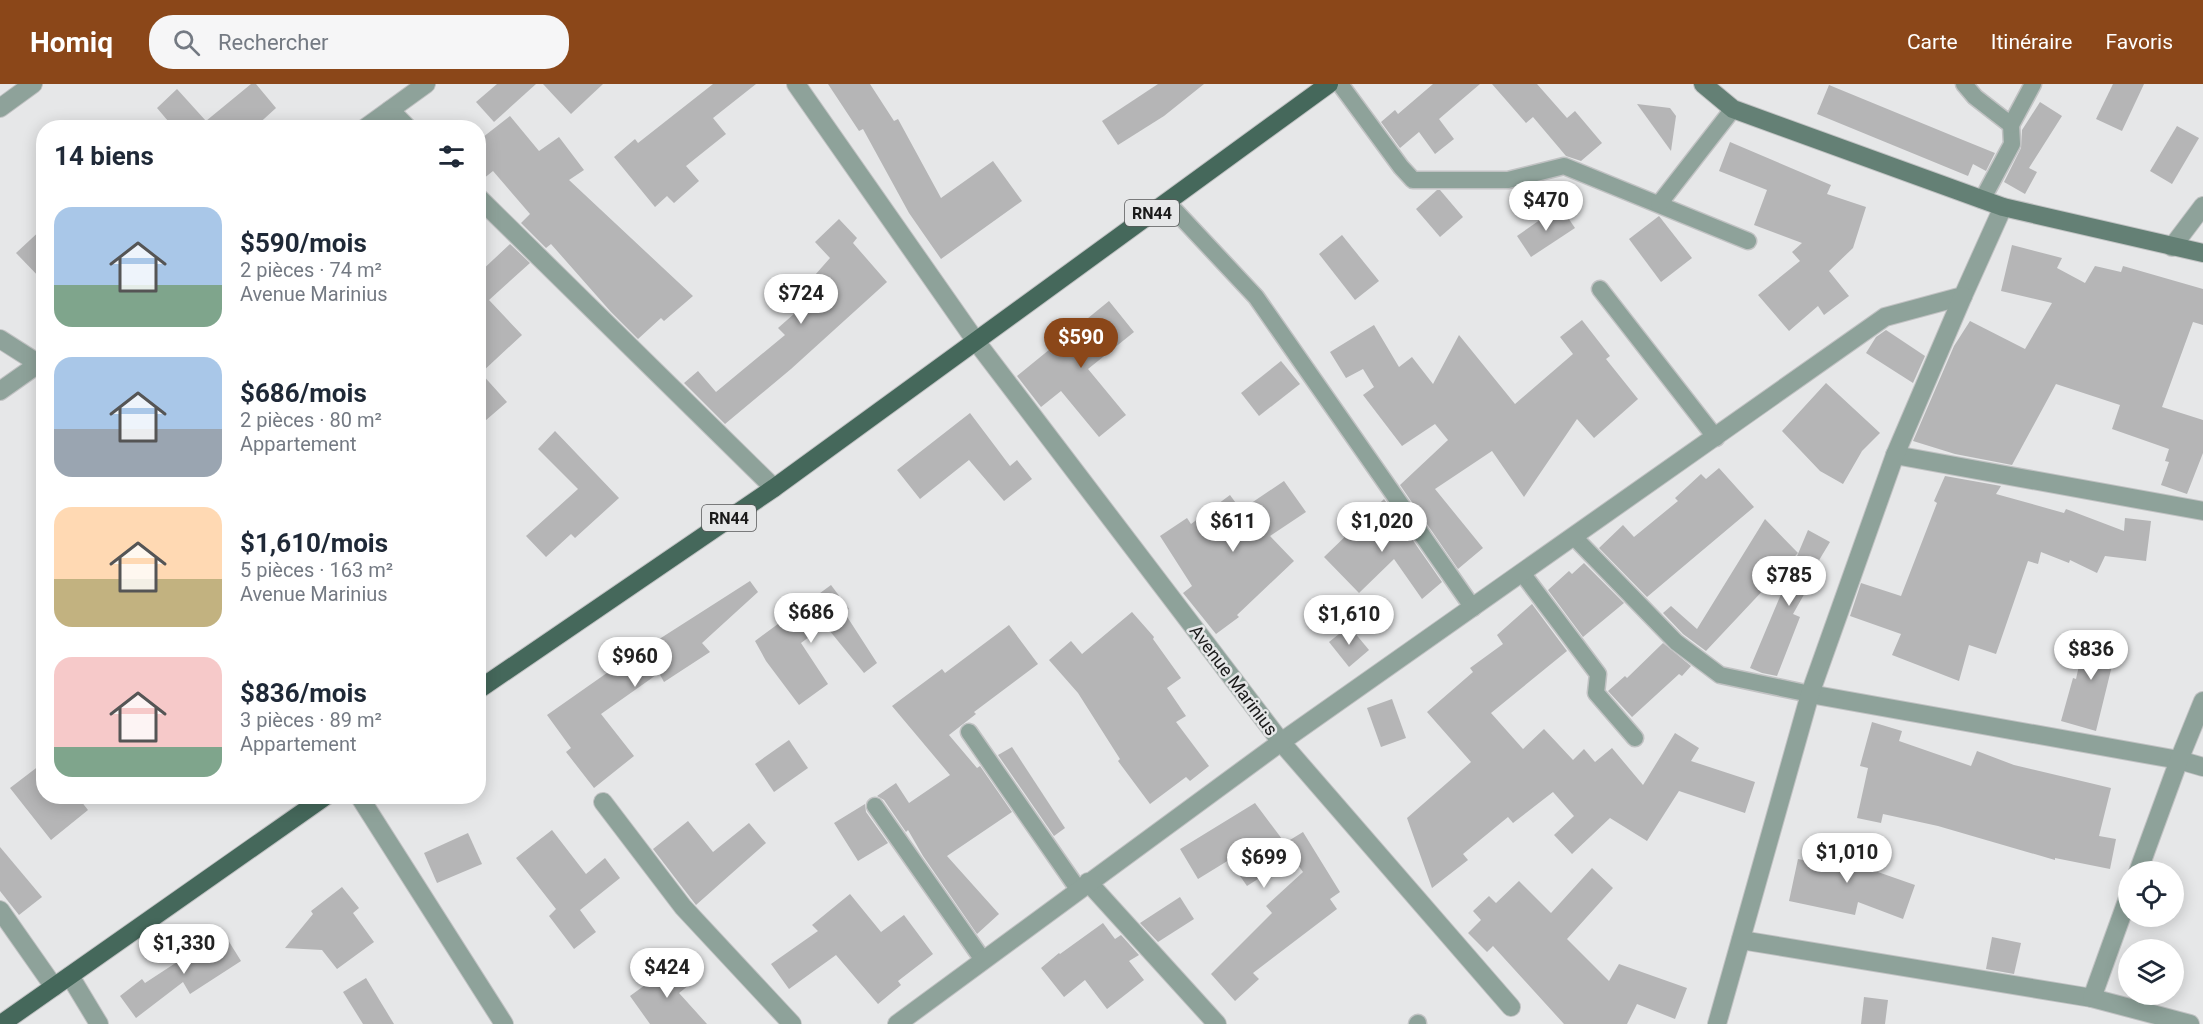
<!DOCTYPE html>
<html lang="fr">
<meta charset="utf-8">
<style>
:root{--surface:#fff;--page:#f6f6f7;--text:#1f2937;--muted:#747a83;--accent:#8b4719}
body{margin:0;font-family:Roboto,sans-serif;background:var(--page);color:var(--text);height:100vh;display:flex;flex-direction:column;font-size:22px;white-space:nowrap}
*{box-sizing:border-box;margin:0}
p{font-size:20px;color:var(--muted)}
.icon{flex:none;width:33px;height:33px;fill:none;stroke:currentColor;stroke-width:2;stroke-linecap:round;stroke-linejoin:round}
.map{position:relative;flex:1;overflow:hidden}
.drawer{position:absolute;left:36px;top:36px;width:450px;height:684px;display:flex;flex-direction:column;background:var(--surface);border-radius:24px;box-shadow:0 3px 15px #0003}
.drawer>*{flex:none}
.controls{position:absolute;left:2118px;top:777px;display:grid;gap:12px}
.controls a{display:grid;place-items:center;width:66px;height:66px;border-radius:50%;background:var(--surface);box-shadow:0 3px 15px #0003;font-size:30px}
.price{position:absolute;translate:-50% -51px;padding:0 14px;border-radius:21px;background:#fff;color:#222;font-size:20px;line-height:39px;filter:drop-shadow(0 2px 3px #0008)}
.price::after{content:'';position:absolute;left:50%;top:36px;width:18px;height:14px;margin-left:-9px;background:inherit;clip-path:polygon(0 0,100% 0,50% 100%)}
.price.current{background:var(--accent);color:#fff}
ul{padding:0;list-style:none}
li{display:flex;align-items:center;gap:18px;height:150px;padding:0 18px}
li span{display:grid;place-items:center;flex:none;width:168px;height:120px;border-radius:18px;color:#555}
li>.icon{margin-inline-start:auto}
span .icon{width:72px;height:72px;fill:#fffc;stroke-width:1}
li b{font-size:26px}
h2{display:flex;justify-content:space-between;align-items:center;height:72px;padding:0 18px;font-size:26px}
header{display:flex;align-items:center;gap:36px;box-sizing:border-box;height:84px;padding:0 30px;background:var(--accent);color:#fff}
header strong{font-size:28px}
nav{display:flex;gap:33px;margin-inline-start:auto;font-size:21px}
.search{width:420px;height:54px;background:var(--page);display:flex;align-items:center;gap:15px;box-sizing:border-box;padding:0 21px;border-radius:24px;color:var(--muted);font-size:22px}
.map>svg:first-child{display:block}
</style>
<header>
<strong>Homiq</strong>
<div class="search"><svg class="icon" aria-label="search" viewBox="0 0 24 24"><circle cx="10" cy="10" r="6"/><path d="M15 15l6 6"/></svg>Rechercher</div>
<nav><a>Carte</a><a>Itinéraire</a><a>Favoris</a></nav>
</header>
<div class="map">
<svg width="2203" height="940" viewBox="0 0 2203 940">
<rect width="100%" height="100%" fill="#e6e7e8"/>
<g fill="#b5b5b6">
<path d="M251,0H256L276,24L254,44H174L157,24L177,5L206,37Z"/>
<path d="M497,0H536L494,38L476,18Z"/>
<path d="M543,0H603L571,30Z"/>
<path d="M713,0H756L713,34L726,50L686,82L699,97L674,119L667,112L655,123L614,73L635,55L638,59Z"/>
<path d="M828,0H870L894,37L898,35L941,114L993,77L1022,117L941,175L909,129L863,45L859,47Z"/>
<path d="M1158,0H1204L1164,32L1118,61L1102,37Z"/>
<path d="M1433,0H1480L1439,35L1454,55L1435,70L1419,48L1400,64L1381,38L1395,26L1398,30Z"/>
<path d="M1492,0H1537L1567,34L1575,27L1602,59L1581,77L1566,72L1533,33L1526,39Z"/>
<path d="M2113,0H2144L2122,47L2096,35Z"/>
<path d="M1829,1L1958,54L1995,69L1986,87L1973,80L1968,92L1817,30Z"/>
<path d="M2040,18L2062,32L2029,84L2037,88L2025,110L2004,98L2021,64L2022,46Z"/>
<path d="M1637,20L1670,24L1676,32L1671,67Z"/>
<path d="M510,32L539,67L559,53L584,86L569,96L693,212L664,237L661,234L638,255L611,228L551,160L546,164L521,139L530,130L493,87L478,99V57Z"/>
<path d="M2177,42L2199,54L2172,100L2150,87Z"/>
<path d="M1730,58L1831,101L1827,110L1866,123L1853,164L1829,187L1849,212L1824,231L1818,222L1789,247L1758,211L1800,177L1792,168L1802,159L1754,141L1767,106L1719,87Z"/>
<path d="M1437,106H1440L1463,133L1440,153L1416,125Z"/>
<path d="M1560,122L1575,144L1531,173L1517,152Z"/>
<path d="M1659,132L1692,174L1661,198L1629,155Z"/>
<path d="M839,135L857,154L853,159L887,198L791,285L725,340L684,299L698,287L716,308L785,251L778,244L820,207L815,191L830,174L815,158Z"/>
<path d="M44,143V198L16,169Z"/>
<path d="M1342,151L1379,197L1355,216L1319,170Z"/>
<path d="M510,160L530,179L489,216L522,251L481,289L507,318L478,343V190Z"/>
<path d="M2012,161L2062,174L2057,184L2085,199L2095,182L2121,188L2123,182L2203,205V241L2193,238L2162,323L2203,336V369L2187,410L2161,401L2169,378L2165,377L2169,365L2112,345L2120,321L2056,300L2012,381L1955,370L1913,357L1954,262L1970,237L2025,265L2052,219L2001,207Z"/>
<path d="M1109,217L1134,248L1088,285L1126,331L1099,353L1061,307L1041,323L1017,292Z"/>
<path d="M1582,236L1610,272L1606,275L1638,315L1594,354L1577,335L1524,413L1492,367L1435,405L1483,464L1458,485L1400,401L1448,356L1435,340L1402,362L1363,311L1374,303L1363,285L1346,294L1330,268L1374,241L1399,283L1412,273L1433,300L1459,251L1515,320L1573,270L1560,253Z"/>
<path d="M1886,246L1925,272L1913,299L1866,269L1876,253Z"/>
<path d="M1281,277L1300,300L1259,332L1241,309Z"/>
<path d="M1826,299L1880,349L1862,367L1843,400L1820,387L1782,347Z"/>
<path d="M970,329L1010,382L1017,376L1032,395L1004,417L969,376L920,415L897,386Z"/>
<path d="M555,347L619,414L575,454L571,450L546,473L526,452L578,405L538,365Z"/>
<path d="M1719,384L1754,423L1647,513L1599,464L1623,441L1634,453L1678,417L1675,414L1701,390L1706,395Z"/>
<path d="M1945,392L2001,402L1996,410L2064,429L2066,425L2124,447L2125,434L2151,437L2146,477L2105,472L2097,489L2070,476L2069,479L2041,468L2038,480L2028,477L1996,570L1969,561L1959,597L1892,571L1901,550L1850,532L1861,499L1901,512L1937,419L1934,417Z"/>
<path d="M1284,397L1306,428L1270,452L1294,477L1237,531L1239,533L1216,550L1183,509L1192,502L1160,452L1187,434L1191,440L1230,411L1241,426Z"/>
<path d="M1384,415L1442,498L1422,515L1394,475L1359,509L1324,473Z"/>
<path d="M1765,435L1798,469L1706,567L1683,550L1663,529L1671,522L1697,545Z"/>
<path d="M1808,446L1830,458L1815,483L1819,484L1793,530L1800,533L1777,592L1762,589L1750,584Z"/>
<path d="M1584,479L1624,519L1583,553L1548,506L1569,487L1572,490Z"/>
<path d="M750,497L758,508L702,559L710,568L664,598L659,589L601,630L634,672L594,704L566,668L571,664L547,631L614,584Z"/>
<path d="M831,501L849,525L844,528L877,579L864,589L825,541L801,559L828,600L799,621L766,577L755,557Z"/>
<path d="M1532,520L1567,567L1491,629L1523,665L1544,645L1573,676L1584,665L1595,678L1612,664L1643,701L1675,649L1699,664L1691,677L1755,698L1745,729L1679,707L1647,757L1610,734L1572,770L1554,751L1574,732L1553,708L1513,739L1508,733L1463,770L1468,776L1432,804L1407,734L1471,678L1427,628L1473,588L1470,584L1503,560L1497,551Z"/>
<path d="M1132,528L1154,553L1153,555L1181,594L1167,604L1186,632L1176,638L1209,682L1190,697L1186,693L1150,720L1118,677L1120,675L1078,609L1049,576L1071,557L1082,570Z"/>
<path d="M1009,541L1038,580L974,628L976,630L949,651L977,684L980,682L1012,728L947,772L999,830L977,850L923,772L908,746L906,748L884,716L877,712L896,699L909,719L950,691L892,622L942,585L945,589Z"/>
<path d="M1349,542L1369,566L1349,583L1329,558Z"/>
<path d="M2087,546L2119,553L2096,647L2061,637L2073,594L2076,595Z"/>
<path d="M1663,559L1691,582L1682,592L1679,590L1632,633L1608,607L1625,592L1627,594Z"/>
<path d="M1392,615L1406,654L1381,663L1367,624Z"/>
<path d="M1872,638L1902,647L1899,657L1971,682L1977,667L2014,681L2111,704L2099,752L2116,755L2110,785L2055,774V776L1938,742L1883,730L1881,739L1857,734L1868,684L1860,682Z"/>
<path d="M789,656L808,684L774,708L755,680Z"/>
<path d="M1012,663L1065,744L1054,752L998,671Z"/>
<path d="M44,678V712H77L88,726L51,756L10,704Z"/>
<path d="M1255,719L1285,759L1303,748L1340,808L1330,815L1337,825L1253,889L1259,895L1235,917L1211,890L1272,829L1266,822L1303,788L1292,773L1247,802L1229,776L1198,795L1180,765Z"/>
<path d="M865,720L866,728L888,759L858,777L834,739Z"/>
<path d="M688,737L713,768L749,739L766,759L696,821L653,765Z"/>
<path d="M552,746L586,790L605,774L620,794L580,826L596,848L574,865L549,832L556,825L516,774Z"/>
<path d="M468,749L482,780L437,799L424,769Z"/>
<path d="M1823,753L1850,759L1845,781L1875,787L1915,801L1903,835L1858,818L1855,831L1789,817L1798,775L1818,779Z"/>
<path d="M0,763L42,813L19,831L0,807Z"/>
<path d="M1592,784L1613,804L1567,855L1609,897L1619,880L1687,904L1675,935L1637,920L1627,940H1564L1493,862L1487,868L1468,849L1481,836L1473,827L1489,812L1496,819L1519,797L1551,829Z"/>
<path d="M342,803L359,824L353,829L374,858L337,885L322,866L285,864L313,830L311,827Z"/>
<path d="M850,810L881,848L904,831L933,870L898,897L901,901L878,920L836,871L789,905L771,880L818,847L812,841Z"/>
<path d="M1180,813L1194,835L1158,858L1140,839Z"/>
<path d="M1103,839L1115,855L1121,851L1139,871L1129,877L1144,896L1107,925L1085,896L1064,913L1041,884L1059,869L1060,870Z"/>
<path d="M223,848L241,877L190,910L183,898L136,934L120,912L142,895L145,899Z"/>
<path d="M1992,853L2021,859L2014,890L1986,885Z"/>
<path d="M678,877L693,898L679,909L707,940H650L630,912Z"/>
<path d="M366,894L394,940H363L343,908Z"/>
<path d="M1864,913L1888,916L1885,940H1861Z"/>
</g>
<g fill="none" stroke-linecap="round" stroke-linejoin="round">
<g stroke="#c1c2c3" stroke-width="19">
<g id="lane">
<path d="M1340,0L1401,83L1413,96H1508L1564,82L1748,157"/>
<path d="M1964,0L1975,13L2011,41L2012,60L1982,116"/>
<path d="M2011,41L2033,0"/>
<path d="M1167,118L1256,213L1473,524"/>
<path d="M1659,120L1733,25"/>
<path d="M1600,205L1716,354"/>
<path d="M1574,453L1676,558L1720,591L1810,610"/>
<path d="M1522,489L1598,590L1596,609L1635,654"/>
<path d="M969,648L1078,805"/>
<path d="M875,722L983,876"/>
<path d="M1417,940L1418,939"/>
</g>
</g>
<g stroke="#c1c2c3" stroke-width="20">
<g id="street">
<path d="M796,0L975,256L1281,658L1511,923"/>
<path d="M0,24L33,0"/>
<path d="M390,26L408,44"/>
<path d="M365,44L426,0"/>
<path d="M478,113L774,404"/>
<path d="M2172,163L2203,122"/>
<path d="M0,255L44,283"/>
<path d="M0,307L44,276"/>
<path d="M1895,371L2203,427"/>
<path d="M1810,610L2179,676L2203,683"/>
<path d="M359,712L504,940"/>
<path d="M603,718L683,823L792,940"/>
<path d="M2138,788L2179,676L2203,617"/>
<path d="M1088,798L1217,940"/>
<path d="M0,826L54,903"/>
<path d="M1741,856L2092,914L2190,940"/>
<path d="M70,892L99,940"/>
<path d="M2092,914L2128,814"/>
<path d="M897,940L1281,658L1885,233L1963,212L2003,123"/>
<path d="M1717,940L1810,610L1895,371L1963,212"/>
</g>
</g>
<g stroke="#c1c2c3" stroke-width="20">
<path id="secondary" d="M1703,0L1733,25L2003,123L2203,169"/>
</g>
<g stroke="#c1c2c3" stroke-width="20">
<g id="primary">
<path d="M478,606L774,404L1329,0"/>
<path d="M1,940L326,712"/>
</g>
</g>
<use href="#lane" stroke="#8ea29a" stroke-width="16"/>
<use href="#street" stroke="#8ea29a" stroke-width="18"/>
<use href="#secondary" stroke="#648075" stroke-width="18"/>
<use href="#primary" stroke="#45685b" stroke-width="18"/>
</g>
<g text-anchor="middle" dominant-baseline="central" stroke-width="5" stroke-linejoin="round" paint-order="stroke">
<g fill="#e6e7e8" stroke="#575858" stroke-width="1.5">
<rect x="1125" y="116" width="54" height="26" rx="4.5"/>
<rect x="702" y="421" width="54" height="26" rx="4.5"/>
</g>
<g font-size="16" font-weight="bold" fill="#1a1a1a">
<text x="1152" y="129">RN44</text>
<text x="729" y="434">RN44</text>
</g>
<g font-size="18" fill="#1a1a1a" stroke="#e6e7e8">
<text transform="translate(1234 596) rotate(53)">Avenue Marinius</text>
</g>
</g>
</svg>
<div class="controls">
<a><svg class="icon" aria-label="locate" viewBox="0 0 24 24"><circle cx="12" cy="12" r="6"/><path d="M12 2v4M12 18v4M2 12h4M18 12h4"/></svg></a>
<a><svg class="icon" aria-label="layers" viewBox="0 0 24 24"><path d="M12 4l9 5-9 5-9-5zM3 14l9 5 9-5"/></svg></a>
</div>
<b class="price" style="left:1546px;top:148px">$470</b>
<b class="price" style="left:801px;top:241px">$724</b>
<b class="price current" style="left:1081px;top:285px">$590</b>
<b class="price" style="left:1233px;top:469px">$611</b>
<b class="price" style="left:1382px;top:469px">$1,020</b>
<b class="price" style="left:1789px;top:523px">$785</b>
<b class="price" style="left:811px;top:560px">$686</b>
<b class="price" style="left:1349px;top:562px">$1,610</b>
<b class="price" style="left:2091px;top:597px">$836</b>
<b class="price" style="left:635px;top:604px">$960</b>
<b class="price" style="left:1847px;top:800px">$1,010</b>
<b class="price" style="left:1264px;top:805px">$699</b>
<b class="price" style="left:184px;top:891px">$1,330</b>
<b class="price" style="left:667px;top:915px">$424</b>
<section class="drawer">
<h2>14 biens<svg class="icon" aria-label="filters" viewBox="0 0 24 24"><path d="M4 7h16M4 17h16"/><circle cx="9" cy="7" r="2"/><circle cx="15" cy="17" r="2"/></svg></h2>
<ul>
<li><span style="background:linear-gradient(#a9c7e8 65%,#7fa58c 0)"><svg class="icon" aria-label="home" viewBox="0 0 24 24"><path d="M3 11l9-7 9 7M6 9v11h12V9"/></svg></span><div><b>$590/mois</b><p>2 pièces · 74 m²</p><p>Avenue Marinius</p></div></li>
<li><span style="background:linear-gradient(#a9c7e8 60%,#9aa5b1 0)"><svg class="icon" aria-label="home" viewBox="0 0 24 24"><path d="M3 11l9-7 9 7M6 9v11h12V9"/></svg></span><div><b>$686/mois</b><p>2 pièces · 80 m²</p><p>Appartement</p></div></li>
<li><span style="background:linear-gradient(#ffd9b3 60%,#c2b280 0)"><svg class="icon" aria-label="home" viewBox="0 0 24 24"><path d="M3 11l9-7 9 7M6 9v11h12V9"/></svg></span><div><b>$1,610/mois</b><p>5 pièces · 163 m²</p><p>Avenue Marinius</p></div></li>
<li><span style="background:linear-gradient(#f6c9c9 75%,#7fa58c 0)"><svg class="icon" aria-label="home" viewBox="0 0 24 24"><path d="M3 11l9-7 9 7M6 9v11h12V9"/></svg></span><div><b>$836/mois</b><p>3 pièces · 89 m²</p><p>Appartement</p></div></li>
</ul>
</section>
</div>
